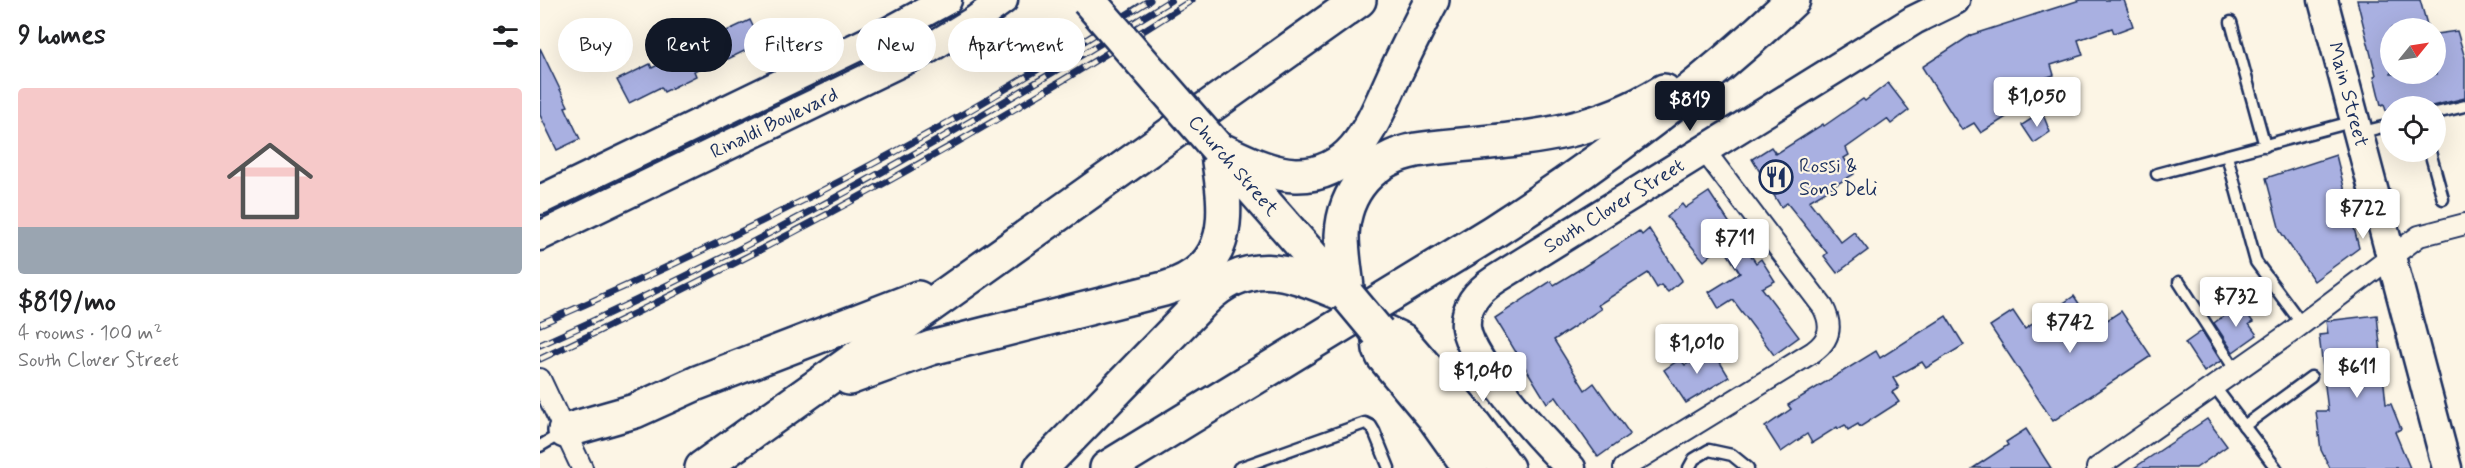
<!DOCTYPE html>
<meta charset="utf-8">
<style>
:root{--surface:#fff;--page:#f2f2f2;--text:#202124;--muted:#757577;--accent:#111827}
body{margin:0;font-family:Mynerve,sans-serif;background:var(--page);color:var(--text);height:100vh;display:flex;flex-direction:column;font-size:22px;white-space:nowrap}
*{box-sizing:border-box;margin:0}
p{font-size:20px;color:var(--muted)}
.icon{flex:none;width:33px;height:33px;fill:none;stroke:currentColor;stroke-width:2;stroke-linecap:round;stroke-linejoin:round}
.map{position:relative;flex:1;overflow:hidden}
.sheet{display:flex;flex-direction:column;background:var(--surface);width:540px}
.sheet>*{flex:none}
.banner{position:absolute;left:18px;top:18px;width:570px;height:54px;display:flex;gap:12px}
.needle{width:39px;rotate:60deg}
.buttons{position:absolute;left:1840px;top:18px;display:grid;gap:12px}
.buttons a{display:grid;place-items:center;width:66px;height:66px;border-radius:50%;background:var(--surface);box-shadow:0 6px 24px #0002;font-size:30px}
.price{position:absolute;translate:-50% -51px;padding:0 14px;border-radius:6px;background:#fff;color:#222;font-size:20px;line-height:39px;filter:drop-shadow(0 2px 3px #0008)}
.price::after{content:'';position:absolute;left:50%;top:36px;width:18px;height:14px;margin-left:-9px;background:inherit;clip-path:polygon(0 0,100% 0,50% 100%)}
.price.active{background:var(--accent);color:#fff}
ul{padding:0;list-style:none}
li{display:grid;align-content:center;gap:12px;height:318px;padding:0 18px}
li span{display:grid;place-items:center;height:186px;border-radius:6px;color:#555}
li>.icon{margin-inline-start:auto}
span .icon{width:108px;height:108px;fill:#fffc;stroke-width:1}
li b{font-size:26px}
h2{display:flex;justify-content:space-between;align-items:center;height:72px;padding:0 18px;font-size:26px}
.tag{padding:0 21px;border-radius:27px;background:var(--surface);box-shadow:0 6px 24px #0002;font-size:21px;line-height:54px}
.tag.active{background:var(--accent);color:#fff}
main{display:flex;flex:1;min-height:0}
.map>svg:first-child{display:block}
</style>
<main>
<section class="sheet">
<h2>9 homes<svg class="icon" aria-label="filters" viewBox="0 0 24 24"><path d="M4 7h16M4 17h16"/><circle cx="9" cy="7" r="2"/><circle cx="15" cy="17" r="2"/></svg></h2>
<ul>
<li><span style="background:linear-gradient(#f6c9c9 75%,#9aa5b1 0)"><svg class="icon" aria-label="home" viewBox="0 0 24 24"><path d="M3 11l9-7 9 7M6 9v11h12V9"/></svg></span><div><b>$819/mo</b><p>4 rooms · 100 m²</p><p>South Clover Street</p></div></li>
</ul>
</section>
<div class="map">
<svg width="1925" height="468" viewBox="0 0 1925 468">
<rect width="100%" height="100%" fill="#fcf5e5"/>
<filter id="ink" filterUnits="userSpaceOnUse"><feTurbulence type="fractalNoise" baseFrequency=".0167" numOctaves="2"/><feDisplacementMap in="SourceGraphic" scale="12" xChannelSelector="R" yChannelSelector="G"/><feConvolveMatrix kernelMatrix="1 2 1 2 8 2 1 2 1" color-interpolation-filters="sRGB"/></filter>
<g filter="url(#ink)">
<g fill="#a9b0e1" stroke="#1b2f5e" stroke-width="1.5">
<path d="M1540,0H1584L1593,26L1574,33L1572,28L1538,40L1543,55L1511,65L1514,75L1458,93L1471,114L1441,133L1434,123L1422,130L1382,67L1431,35Z"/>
<path d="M1817,0H1880L1888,28H1851V74H1896V34L1917,31L1925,58V98L1892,106H1851V110L1846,111L1844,104L1841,105L1834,76L1836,75Z"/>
<path d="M210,20L221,43L188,59L186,55L154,71L156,76L124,92L121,87L89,103L77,80L110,64L112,68L144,52L142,48L174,32L176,36Z"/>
<path d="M0,48L28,106L25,107L40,139L17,150L0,115Z"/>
<path d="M1348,83L1369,110L1351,124L1347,119L1306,148L1309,155L1304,158L1314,174L1269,201L1301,242L1314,232L1328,250L1297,273L1284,256L1287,253L1247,203L1241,207L1212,159L1231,147L1236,154L1283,124L1284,126L1323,99L1325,101Z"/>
<path d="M1502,112L1510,132L1494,143L1482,125Z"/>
<path d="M1796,155L1819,248L1774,281L1740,231L1726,178Z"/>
<path d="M1169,192L1216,263L1221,259L1235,281L1222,288L1259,337L1234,355L1193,300L1179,309L1169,292L1200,273L1182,245L1164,261L1127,217L1142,204L1145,208Z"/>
<path d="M1109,229L1142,280L1128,292L1121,285L1117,288L1108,273L1058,305L1061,309L1014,340L1045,390L1054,383L1090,434L1058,457L1016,397L1007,403L955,318L1011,281L1014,285L1037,271L1099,231L1102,235Z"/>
<path d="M1534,296L1555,328L1581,311L1611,356L1513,421L1450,326L1473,311L1485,329Z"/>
<path d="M1700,304L1713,322L1709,324L1717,335L1693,352L1674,323Z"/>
<path d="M1837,315L1846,404H1851L1861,429L1855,432L1870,468H1790L1781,450L1776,411H1788L1779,335L1788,334L1786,321Z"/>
<path d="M1406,316L1424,345L1386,368L1382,362L1353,378L1359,388L1352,392L1359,402L1320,427L1318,424L1308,430L1305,425L1298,429L1297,427L1272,443L1267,434L1241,452L1225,427L1251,409L1248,405L1336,351L1340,358Z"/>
<path d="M1662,331L1681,361L1664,372L1645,343Z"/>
<path d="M1172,349L1189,377L1146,403L1124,370L1140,359L1145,365Z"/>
<path d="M1667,419L1687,446L1656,468H1594Z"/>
<path d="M1486,429L1511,468H1433L1468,445L1466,442Z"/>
</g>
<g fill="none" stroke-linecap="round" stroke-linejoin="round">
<g stroke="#1b2f5e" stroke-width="15">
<g id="lane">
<path d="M1691,22L1725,146"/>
<path d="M1896,113L1925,106"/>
<path d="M1818,133L1851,125"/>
<path d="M1890,152L1903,199"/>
<path d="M1687,156L1716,262L1762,324"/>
<path d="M1617,174L1815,121"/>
<path d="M1639,282L1696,371"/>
<path d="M1674,386L1736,468"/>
<path d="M1704,426L1771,377"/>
<path d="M0,446L22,433"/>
<path d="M699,468L825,423L831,426L834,431L849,468"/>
<path d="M1149,468L1154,459L1169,450L1192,455L1208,468"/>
</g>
</g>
<g stroke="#1b2f5e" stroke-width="24">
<g id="street">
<path d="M0,379L42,468"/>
<path d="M1084,468L1273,352C1290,340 1293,326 1283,307L1164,150"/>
<path d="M1557,468L1750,333L1879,236L1925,224"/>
</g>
</g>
<g stroke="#1b2f5e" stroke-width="33">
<g id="secondary">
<path id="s1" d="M1783,0L1907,468"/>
<path d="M0,200L350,31L407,0"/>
<path id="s2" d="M0,236L388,49L434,21L463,0"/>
<path id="s3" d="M1031,468C1005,444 930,361 926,328C924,306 939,290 956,279L1374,20L1415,0"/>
</g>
</g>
<g stroke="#1b2f5e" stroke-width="38">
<g id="highway">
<path d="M677,148C701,159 728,174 755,175C816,177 834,119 855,74C867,49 879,24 892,0"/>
<path d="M682,154L804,293"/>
<path d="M808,296C806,276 802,256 802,235C804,191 833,158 876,150C967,138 1042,142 1124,91"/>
<path d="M309,378L391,348L624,289C698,267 686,208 677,148"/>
<path d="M25,431L95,411L157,383L378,298"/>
<path d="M162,468L819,0"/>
<path d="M501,468L665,299C714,252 754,275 808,296"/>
<path d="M567,468L953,232C1060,163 1161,88 1253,0"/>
<path d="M930,468L893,416L843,356L840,349L838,332L847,333L862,340L926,414L967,468"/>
</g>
</g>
<use href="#lane" stroke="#fcf5e5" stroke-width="10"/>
<use href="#street" stroke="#fcf5e5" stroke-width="20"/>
<use href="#secondary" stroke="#fcf5e5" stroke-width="28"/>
<use href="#highway" stroke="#fcf5e5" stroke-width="33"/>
<g stroke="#1b2f5e" stroke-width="7">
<g id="rail">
<path d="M0,324C137,265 270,200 400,127C472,87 541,43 610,0"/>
<path d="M0,345C220,247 427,127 631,0"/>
<path d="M0,359C225,253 443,134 652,0"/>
</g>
</g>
<use href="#rail" stroke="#fcf5e5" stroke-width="4.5" stroke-dasharray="14" stroke-linecap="butt"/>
<g stroke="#1b2f5e" stroke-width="38" stroke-linecap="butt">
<g id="highway-bridge">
<path d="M548,0L677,148"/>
<path d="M808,296L838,332"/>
</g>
</g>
<use href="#highway-bridge" stroke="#fcf5e5" stroke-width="33"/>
</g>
</g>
<defs>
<g id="restaurant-ring" transform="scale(1.725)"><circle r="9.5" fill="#fcf5e5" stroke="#1b2f5e" stroke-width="1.5"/><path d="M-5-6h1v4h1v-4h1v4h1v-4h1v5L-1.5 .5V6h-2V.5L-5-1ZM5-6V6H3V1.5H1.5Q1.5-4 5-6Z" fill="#1b2f5e"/></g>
</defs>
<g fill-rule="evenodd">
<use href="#restaurant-ring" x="1236" y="177"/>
</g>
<g text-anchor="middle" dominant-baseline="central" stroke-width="4.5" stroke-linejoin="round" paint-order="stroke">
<g font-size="20" fill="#1b2f5e" stroke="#fcf5e5">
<text stroke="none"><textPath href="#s1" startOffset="98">Main Street</textPath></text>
<text stroke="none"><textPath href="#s2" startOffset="260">Rinaldi Boulevard</textPath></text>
<text transform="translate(693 166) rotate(49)">Church Street</text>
<text stroke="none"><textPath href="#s3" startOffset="376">South Clover Street</textPath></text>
</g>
<g font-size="20" fill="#1b2f5e" stroke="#fcf5e5" text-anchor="start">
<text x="1259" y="166">Rossi &amp;<tspan x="1259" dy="23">Sons Deli</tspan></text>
</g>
</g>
</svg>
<div class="buttons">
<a><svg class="needle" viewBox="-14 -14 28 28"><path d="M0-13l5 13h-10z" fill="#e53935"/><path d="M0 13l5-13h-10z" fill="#757577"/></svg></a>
<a><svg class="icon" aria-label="locate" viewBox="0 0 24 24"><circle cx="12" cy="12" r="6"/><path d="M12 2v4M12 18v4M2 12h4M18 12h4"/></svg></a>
</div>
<b class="price" style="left:1497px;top:128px">$1,050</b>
<b class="price active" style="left:1150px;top:132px">$819</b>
<b class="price" style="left:1823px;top:240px">$722</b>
<b class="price" style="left:1195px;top:270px">$711</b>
<b class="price" style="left:1696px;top:328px">$732</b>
<b class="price" style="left:1530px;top:354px">$742</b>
<b class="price" style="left:1157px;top:375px">$1,010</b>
<b class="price" style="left:1817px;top:399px">$611</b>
<b class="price" style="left:943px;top:403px">$1,040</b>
<div class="banner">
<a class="tag">Buy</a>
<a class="tag active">Rent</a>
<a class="tag">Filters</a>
<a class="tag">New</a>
<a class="tag">Apartment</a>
</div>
</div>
</main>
